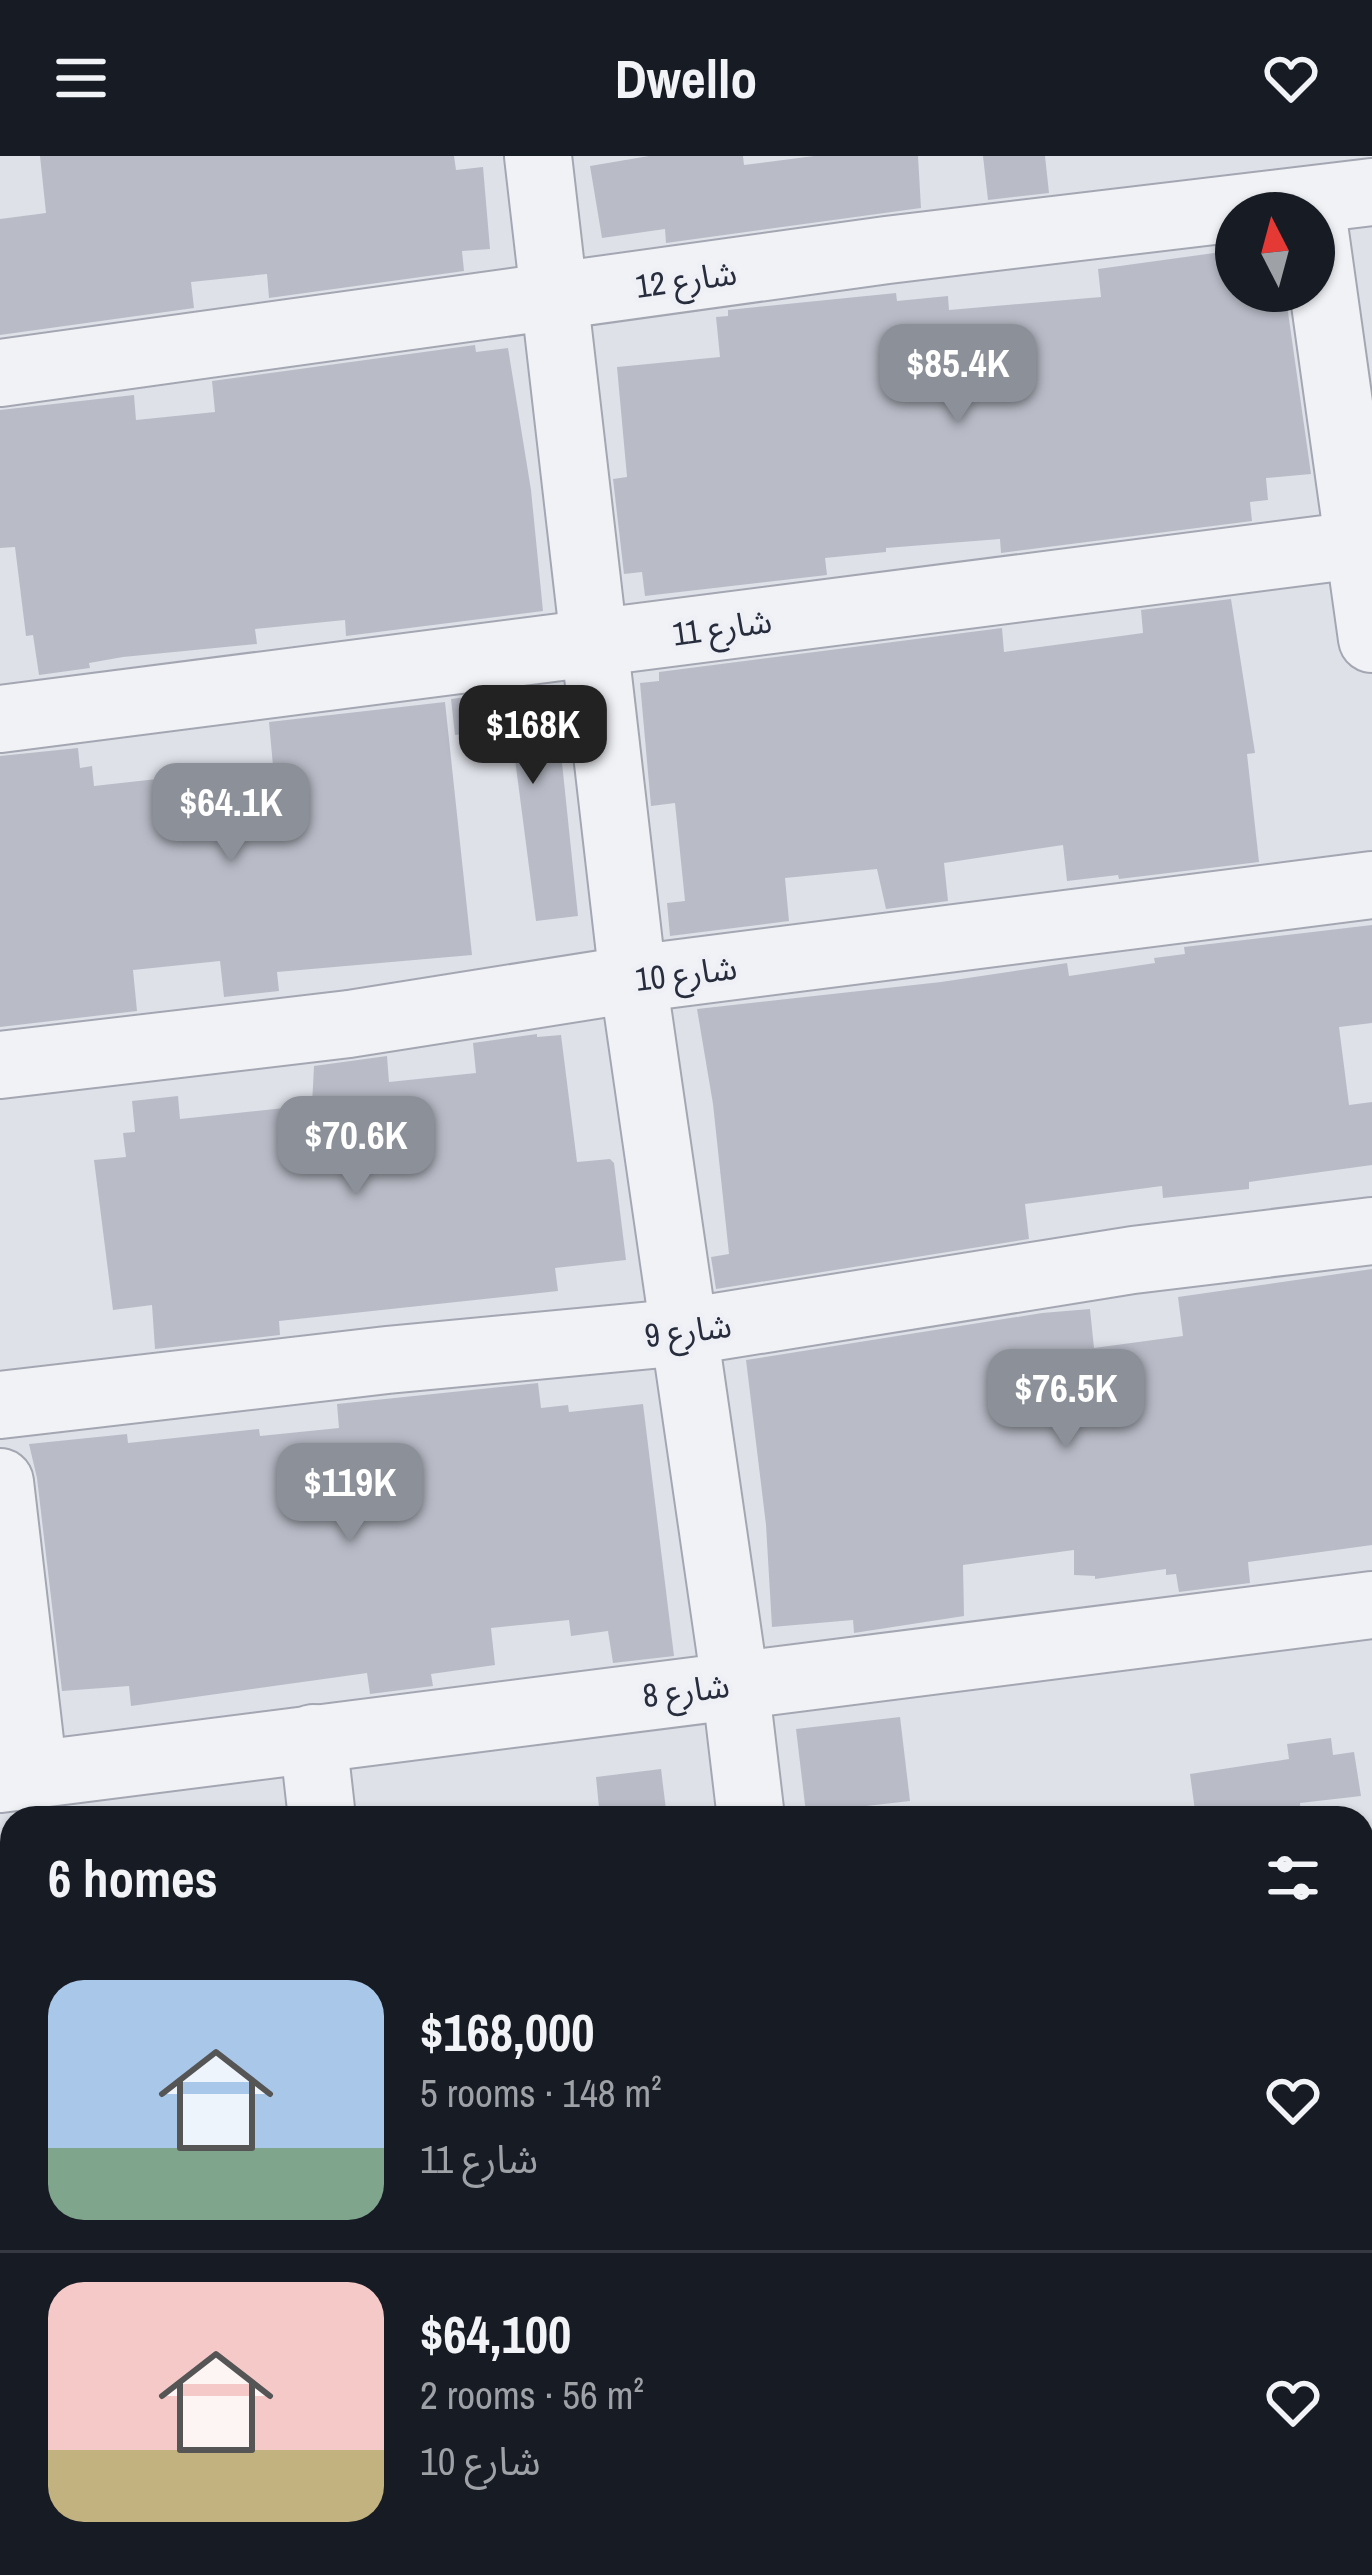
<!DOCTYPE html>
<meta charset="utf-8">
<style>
:root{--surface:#171b24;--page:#242831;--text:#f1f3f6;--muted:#9ea1a6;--line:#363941;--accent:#8c9099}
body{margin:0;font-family:"Archivo Narrow","Noto Sans Arabic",sans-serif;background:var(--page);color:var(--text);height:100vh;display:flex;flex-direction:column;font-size:45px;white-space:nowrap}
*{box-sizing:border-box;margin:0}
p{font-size:39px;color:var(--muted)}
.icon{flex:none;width:66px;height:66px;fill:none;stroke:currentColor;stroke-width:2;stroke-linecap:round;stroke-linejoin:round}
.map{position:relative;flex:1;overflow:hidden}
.sheet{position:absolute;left:0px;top:1650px;width:1374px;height:771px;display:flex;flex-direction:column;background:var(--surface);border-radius:36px 36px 0 0;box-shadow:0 3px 9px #0004}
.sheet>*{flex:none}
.needle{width:78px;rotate:354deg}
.tools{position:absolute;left:1215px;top:36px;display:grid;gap:24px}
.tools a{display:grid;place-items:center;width:120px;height:120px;border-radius:50%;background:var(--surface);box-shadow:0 3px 9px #0004;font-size:60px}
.price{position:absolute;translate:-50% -102px;padding:0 27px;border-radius:24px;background:var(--accent);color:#fff;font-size:39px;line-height:78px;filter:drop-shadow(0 3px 6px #0008)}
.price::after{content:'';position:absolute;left:50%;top:72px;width:36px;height:27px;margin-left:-18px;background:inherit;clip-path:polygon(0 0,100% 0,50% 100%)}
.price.selected{background:#222;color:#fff}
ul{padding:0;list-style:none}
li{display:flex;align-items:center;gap:36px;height:300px;padding:0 48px}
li+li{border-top:3px solid var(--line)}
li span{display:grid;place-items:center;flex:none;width:336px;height:240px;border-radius:36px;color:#555}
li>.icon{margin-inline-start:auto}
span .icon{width:144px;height:144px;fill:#fffc;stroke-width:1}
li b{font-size:51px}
h2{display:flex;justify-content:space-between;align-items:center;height:144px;padding:0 48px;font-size:51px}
header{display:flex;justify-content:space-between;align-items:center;height:156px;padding:0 48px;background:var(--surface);font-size:54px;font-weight:700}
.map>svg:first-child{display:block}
</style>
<header><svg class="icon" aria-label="menu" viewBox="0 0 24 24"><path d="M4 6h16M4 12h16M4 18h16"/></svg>Dwello<svg class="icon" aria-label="heart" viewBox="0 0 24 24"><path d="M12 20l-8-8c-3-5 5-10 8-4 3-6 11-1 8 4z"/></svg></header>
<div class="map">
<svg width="1372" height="2419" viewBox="0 0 1372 2419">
<rect width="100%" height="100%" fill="#dee1e8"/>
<path fill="#c2d1c0" d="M1372,1940V2079L1362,2080V1941Z"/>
<g fill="#b9bcc7">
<path d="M40,0H454L456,14L483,11L490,93L462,95L464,115L269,142L267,118L191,126L194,152L0,179V63L46,57Z"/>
<path d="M649,0H743L744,9L814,0H918L921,52L666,87L665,73L602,82L590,10Z"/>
<path d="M983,0H1045L1049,37L988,44Z"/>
<path d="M1236,94V135H1285L1311,318L1266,322L1268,344L1250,346L1252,365L1001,397L1000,383L886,392V396L825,402L827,419L645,440L642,416L624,418L613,323L627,321L617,211L720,201L716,161L728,160V154L896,137L897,145L948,140L949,154L1101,141L1098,113Z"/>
<path d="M475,189L476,196L508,192L531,334L543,455L346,480L345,464L255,473L257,488L123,501L89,507L90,512L39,519L33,479L26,480L15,391L0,392V254L134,239L136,264L215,256L212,225Z"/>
<path d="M1231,443L1255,597L1247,598L1259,706L1119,723L1118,719L1067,725L1063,689L944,707L948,745L886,753L877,713L785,722L789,765L670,780L667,747L685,745L675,647L651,650L640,527L659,525V516L1002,472L1004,496L1143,477L1141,454Z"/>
<path d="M554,530L578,760L536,765L511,572L455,579L451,543Z"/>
<path d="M445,546L472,799L277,816L279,835L224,841L220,805L133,814L137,855L0,871V600L78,592L80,612L92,610L94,630L273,610L269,566Z"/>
<path d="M1372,769V867L1339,871L1349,949L1372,946V1009L1249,1026V1033L1163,1042L1162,1030L1025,1048L1029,1083L716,1133L711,1101L729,1098L713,948L697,853L941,826L1067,807L1069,820L1155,807L1154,802L1185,798L1184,791Z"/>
<path d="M537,878V881L561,879L577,1006L610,1003L614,1007L626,1104L555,1112L558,1135L279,1165L280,1179L155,1193L152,1149L113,1154L94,1004L126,1001L123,977L135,976L132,945L178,940L180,963L312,949L314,910L387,900L389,926L476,917L473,887Z"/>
<path d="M1372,1113V1389L1248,1406L1250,1427L1179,1436L1176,1418L1166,1419V1413L1095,1423V1420L1074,1419V1394L963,1409L964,1460L854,1477L853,1464L772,1471L766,1369L746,1204L1042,1157L1090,1153L1094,1192L1183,1180L1178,1141Z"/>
<path d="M538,1227L541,1252L568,1249L569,1256L643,1248L674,1500L613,1507L608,1475L571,1480L569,1464L491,1472L495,1509L431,1518L433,1530L370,1538L367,1517L131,1550L129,1530L62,1535L37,1322L29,1288L127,1278L128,1287L259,1273L260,1280L339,1272L337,1248Z"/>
<path d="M900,1561L910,1645L806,1657L796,1573Z"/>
<path d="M1331,1582L1333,1599L1354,1596L1361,1640L1300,1647L1301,1662H1258L1257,1653L1196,1662L1190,1618L1289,1603L1287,1588Z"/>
<path d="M661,1613L667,1662H600L596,1621Z"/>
</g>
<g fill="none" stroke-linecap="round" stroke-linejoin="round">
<g stroke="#a4a7b2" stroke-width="70">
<g id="minor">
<path d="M538,0L633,823L735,1527L751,1662"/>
<path d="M1314,69L1372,483"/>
<path d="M0,217L887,94L1372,36"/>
<path d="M0,563L1372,387"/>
<path d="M0,909L349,868L633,823L1372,729"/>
<path d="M0,1249L387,1204L684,1176L1133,1104L1372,1075"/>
<path d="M0,1326L34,1619"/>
<path d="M313,1582L322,1662"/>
<path d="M0,1623L1372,1449"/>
<path d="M1362,2182L1372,2181"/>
<path d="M0,2359L12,2357"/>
<path d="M845,2409L846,2419"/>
</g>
</g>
<use href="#minor" stroke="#f1f2f6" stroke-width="66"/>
</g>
<g text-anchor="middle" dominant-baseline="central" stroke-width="10" stroke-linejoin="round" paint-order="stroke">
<g font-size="33" fill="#282d3e" stroke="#eef0f5">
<text transform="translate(686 123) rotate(-8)">شارع 12</text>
<text transform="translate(722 471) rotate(-8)">شارع 11</text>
<text transform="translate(686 817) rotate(-7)">شارع 10</text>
<text transform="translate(688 1174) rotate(-7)">شارع 9</text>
<text transform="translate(686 1534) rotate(-7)">شارع 8</text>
</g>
</g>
</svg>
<div class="tools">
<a><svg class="needle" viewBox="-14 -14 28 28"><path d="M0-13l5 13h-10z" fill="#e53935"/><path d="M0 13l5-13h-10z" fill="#9ea1a6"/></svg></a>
</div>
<b class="price" style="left:958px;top:270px">$85.4K</b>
<b class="price selected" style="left:533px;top:631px">$168K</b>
<b class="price" style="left:231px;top:709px">$64.1K</b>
<b class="price" style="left:356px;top:1042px">$70.6K</b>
<b class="price" style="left:1066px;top:1295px">$76.5K</b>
<b class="price" style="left:350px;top:1389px">$119K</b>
<section class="sheet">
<h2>6 homes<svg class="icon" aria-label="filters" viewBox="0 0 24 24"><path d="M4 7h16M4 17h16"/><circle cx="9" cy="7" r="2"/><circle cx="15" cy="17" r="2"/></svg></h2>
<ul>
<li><span style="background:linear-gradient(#a9c7e8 70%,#7fa58c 0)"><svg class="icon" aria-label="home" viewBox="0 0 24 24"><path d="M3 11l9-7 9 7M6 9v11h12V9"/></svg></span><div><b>$168,000</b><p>5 rooms · 148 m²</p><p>شارع 11</p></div><svg class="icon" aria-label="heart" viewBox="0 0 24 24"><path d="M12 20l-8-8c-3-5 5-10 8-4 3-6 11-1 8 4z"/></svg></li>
<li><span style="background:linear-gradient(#f6c9c9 70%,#c2b280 0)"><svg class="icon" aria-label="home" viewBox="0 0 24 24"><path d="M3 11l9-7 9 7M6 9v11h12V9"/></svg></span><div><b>$64,100</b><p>2 rooms · 56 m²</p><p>شارع 10</p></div><svg class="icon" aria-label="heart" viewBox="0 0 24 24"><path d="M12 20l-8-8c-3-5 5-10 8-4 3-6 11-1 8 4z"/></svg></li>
</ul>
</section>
</div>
